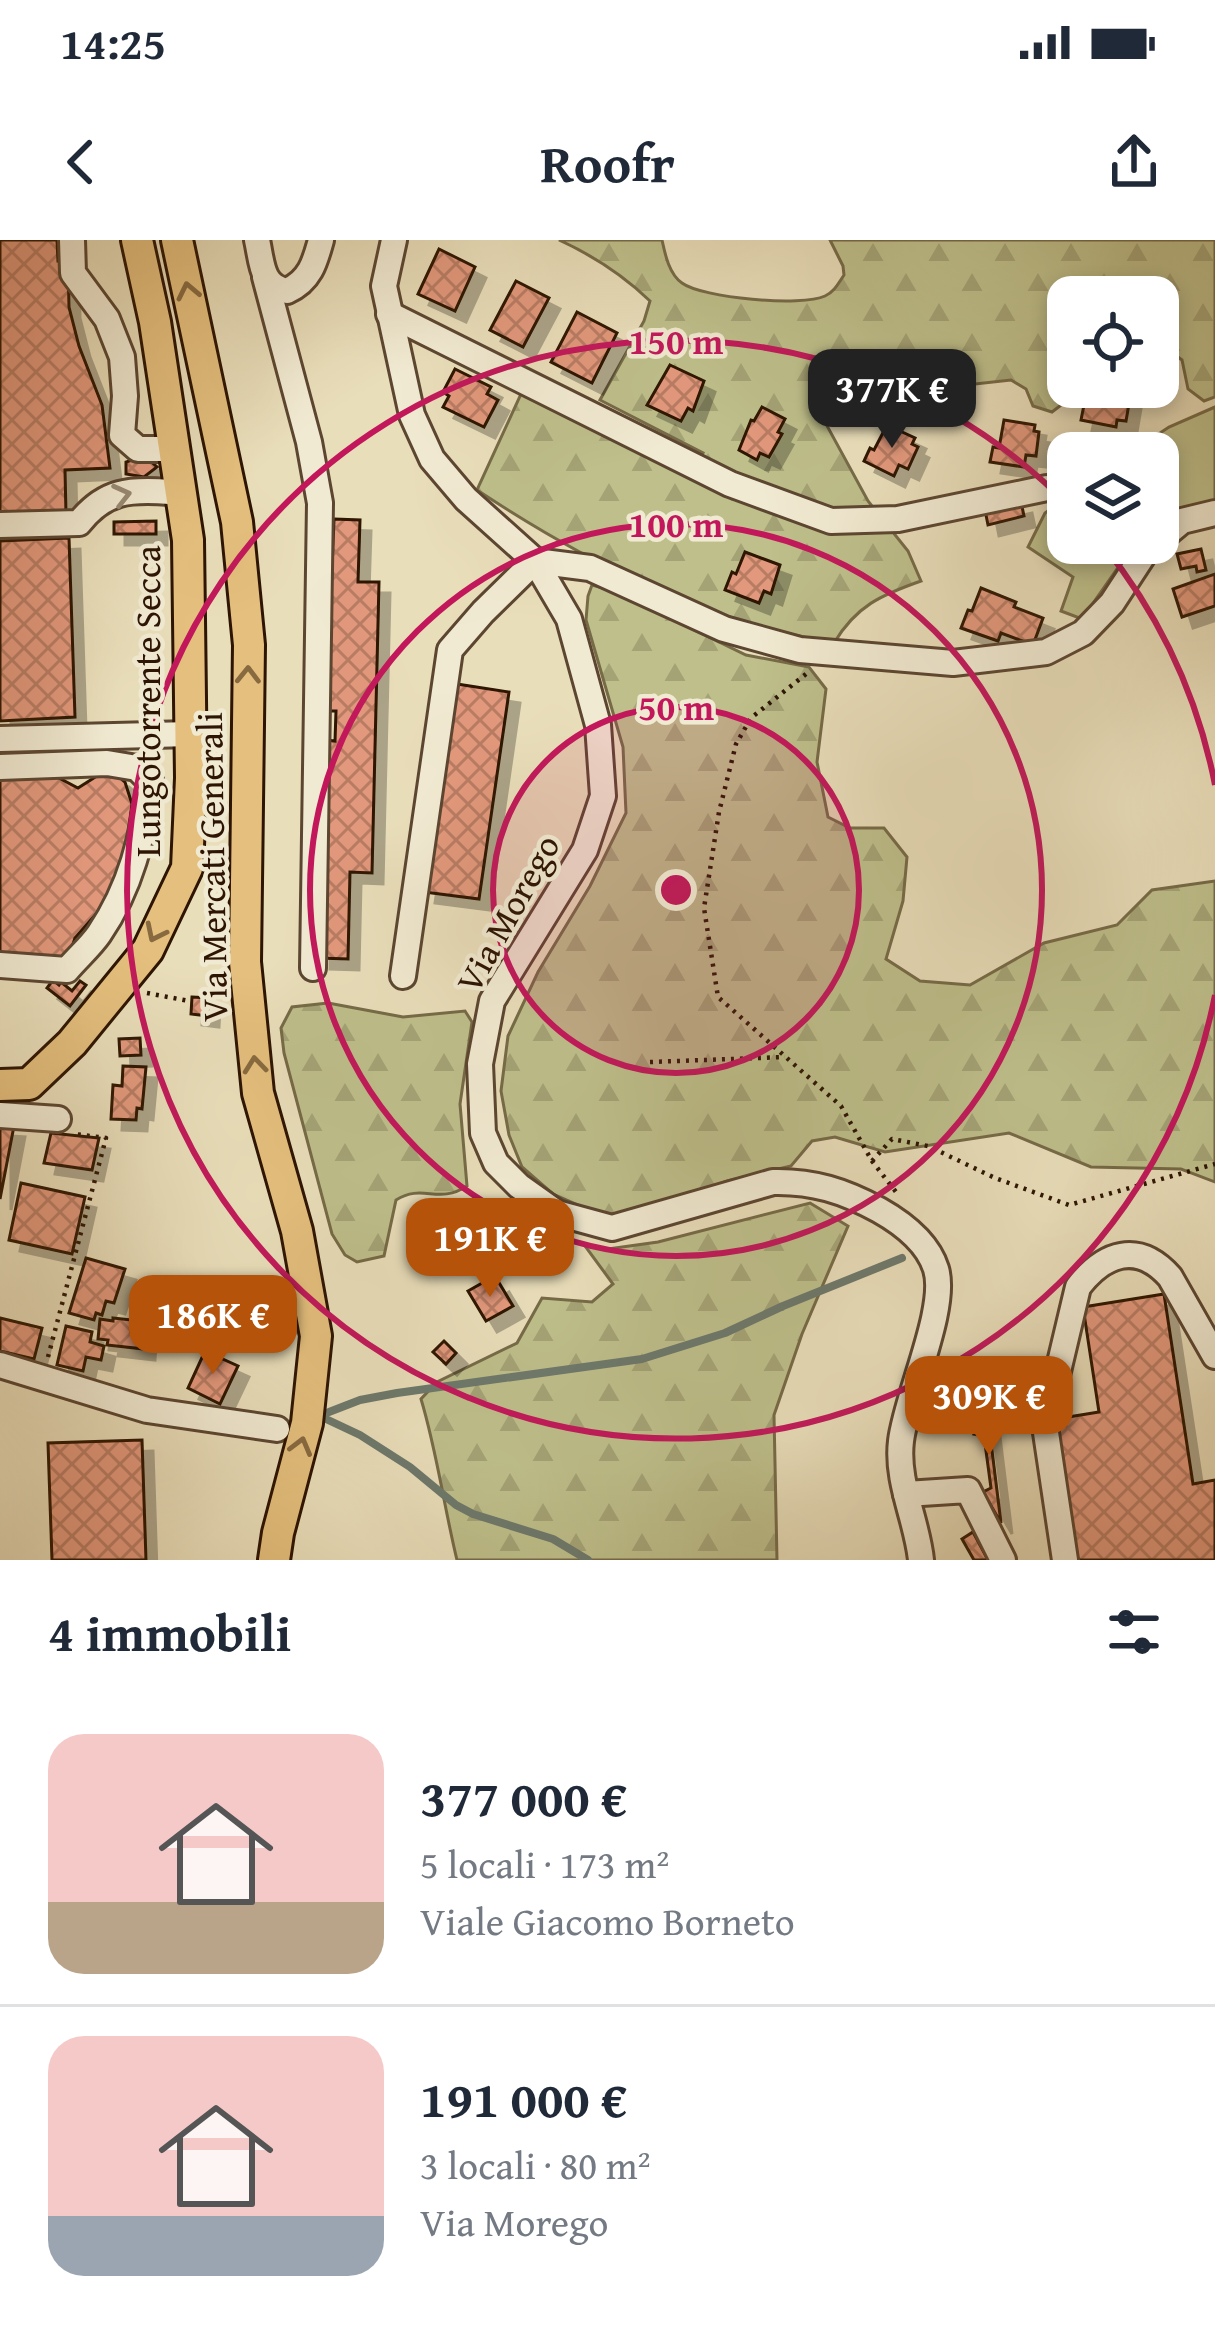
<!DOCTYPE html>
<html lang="it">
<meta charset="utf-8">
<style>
:root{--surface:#fff;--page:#f2f2f3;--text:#1f2937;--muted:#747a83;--line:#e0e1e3;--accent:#b45309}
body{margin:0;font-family:"Gentium Book Plus",serif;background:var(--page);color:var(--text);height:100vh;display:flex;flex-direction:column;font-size:45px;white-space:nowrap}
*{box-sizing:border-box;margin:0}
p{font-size:39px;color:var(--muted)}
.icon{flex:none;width:66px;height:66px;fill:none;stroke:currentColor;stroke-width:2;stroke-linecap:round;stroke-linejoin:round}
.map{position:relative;height:1320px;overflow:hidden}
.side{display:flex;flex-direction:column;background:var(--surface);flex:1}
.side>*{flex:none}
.controls{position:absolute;left:1047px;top:36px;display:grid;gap:24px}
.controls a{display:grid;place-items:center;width:132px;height:132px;border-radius:24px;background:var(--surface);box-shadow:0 6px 18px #0003;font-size:60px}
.price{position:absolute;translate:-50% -102px;padding:0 27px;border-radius:24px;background:var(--accent);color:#fff;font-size:39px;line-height:78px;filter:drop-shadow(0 3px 6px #0008)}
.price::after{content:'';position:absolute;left:50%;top:72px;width:36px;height:27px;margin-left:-18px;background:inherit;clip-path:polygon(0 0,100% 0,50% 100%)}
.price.selected{background:#222;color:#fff}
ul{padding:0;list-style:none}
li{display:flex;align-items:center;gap:36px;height:300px;padding:0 48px}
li+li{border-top:3px solid var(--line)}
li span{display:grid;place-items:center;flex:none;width:336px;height:240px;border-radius:36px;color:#555}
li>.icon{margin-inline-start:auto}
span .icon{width:144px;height:144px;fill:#fffc;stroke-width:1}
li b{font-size:51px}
h2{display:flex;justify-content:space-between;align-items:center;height:144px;padding:0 48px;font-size:51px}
.status{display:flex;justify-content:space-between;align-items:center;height:84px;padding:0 60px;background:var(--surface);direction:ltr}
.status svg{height:33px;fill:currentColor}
header{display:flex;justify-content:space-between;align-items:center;height:156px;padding:0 48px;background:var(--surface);font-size:54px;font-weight:800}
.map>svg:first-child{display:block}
</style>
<div class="status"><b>14:25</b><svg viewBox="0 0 49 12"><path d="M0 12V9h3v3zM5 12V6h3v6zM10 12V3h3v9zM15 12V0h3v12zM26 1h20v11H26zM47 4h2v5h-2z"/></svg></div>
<header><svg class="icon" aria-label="back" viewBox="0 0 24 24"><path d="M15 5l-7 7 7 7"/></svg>Roofr<svg class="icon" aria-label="share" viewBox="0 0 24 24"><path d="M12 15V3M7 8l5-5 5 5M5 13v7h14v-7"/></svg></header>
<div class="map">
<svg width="1215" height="1320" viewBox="0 0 1215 1320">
<defs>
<pattern id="forest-firs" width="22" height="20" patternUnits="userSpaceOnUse" patternTransform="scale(3)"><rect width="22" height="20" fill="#bebf8b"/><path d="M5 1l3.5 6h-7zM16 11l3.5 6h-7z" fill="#a4a376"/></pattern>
<pattern id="building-cross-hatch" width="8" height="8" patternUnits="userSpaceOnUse" patternTransform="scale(3)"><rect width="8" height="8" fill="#e2987c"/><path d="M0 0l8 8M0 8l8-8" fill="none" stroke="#b87b63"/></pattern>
<filter id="shadow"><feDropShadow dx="11" dy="11" stdDeviation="0" flood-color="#0004"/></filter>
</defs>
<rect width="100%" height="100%" fill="#e9deba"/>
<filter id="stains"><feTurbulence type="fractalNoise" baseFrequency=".00167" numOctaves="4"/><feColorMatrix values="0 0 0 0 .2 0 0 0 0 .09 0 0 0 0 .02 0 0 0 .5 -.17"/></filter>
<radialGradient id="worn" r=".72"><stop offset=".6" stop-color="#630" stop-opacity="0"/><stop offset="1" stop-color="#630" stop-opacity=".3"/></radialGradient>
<g fill="#bebf8b" stroke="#766a47" stroke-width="3">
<path d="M1215,167V261L1177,270L1158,285V213H1130L1169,187Z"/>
<path d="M1068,257V303H1135L1082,379L1061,371L1073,337L1028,307L1045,273Z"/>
</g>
<g fill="url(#forest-firs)" stroke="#766a47" stroke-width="3">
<path d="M559,0H662C665,14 669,34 682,43C702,58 802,67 825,56C834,52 838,44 844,35L843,26L830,0H1215V157L1204,161L1188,149L1182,120L1158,103V57H1068V147H1077L1069,159L1052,172L1033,166L1026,149L1011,140L966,145L928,130L880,132L828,157L826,184L868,261L908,311L921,341C881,355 856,366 834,403C699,379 591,325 477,250L521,154L692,234L703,213L600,160L644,81L650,61C622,34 594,16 559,0Z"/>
<path d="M592,345L614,351L746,415L809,427L826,449L817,522L828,577L850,588H884L907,617L903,661L886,719L920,741L970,745L1044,703L1117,685L1152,650L1215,641V942L1181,929L1091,927L1009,893L885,912L835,897L812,901L791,926L727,941L628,976L594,972L553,954L522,927L509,895L501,851L508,796L538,732L590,646L626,573L623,507L586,380L588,356Z"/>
<path d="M328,763L403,777L465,771L472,782L460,864L467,946C438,965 423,943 396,960L384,1016L357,1022L345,1015L332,994L284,813L281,788L292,767Z"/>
<path d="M810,963L848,986L802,1094L774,1175L777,1320H457C444,1267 437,1212 421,1159L437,1142L517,1103L542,1058L592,1062L613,1044L585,1006L608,1009L658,1002Z"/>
</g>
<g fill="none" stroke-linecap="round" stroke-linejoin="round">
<g stroke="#6d796c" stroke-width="8">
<path d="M329,1172L360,1160L397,1153L642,1119L725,1093L783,1066L902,1018"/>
<path d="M326,1179L360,1195L410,1227L456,1265L473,1274L553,1299L588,1320"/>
</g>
</g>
<g fill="url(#building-cross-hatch)" stroke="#2d1403" stroke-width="3" filter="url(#shadow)">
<path d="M0,0H57L58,21H68L69,67L79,106L102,165L110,228L65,230L66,274L0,275Z"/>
<path d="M439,9L475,27L455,71L418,54Z"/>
<path d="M516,41L549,58L523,107L490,90Z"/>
<path d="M577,72L617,93L592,143L551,122Z"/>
<path d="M670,125L704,141L693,171L688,168L681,181L647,165Z"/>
<path d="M455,129L491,147L487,154L498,160L484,187L443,167L449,156L443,152Z"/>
<path d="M1098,147H1122L1121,150L1131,152L1126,181L1117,180L1116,187L1081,180L1085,160L1095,161Z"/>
<path d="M762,167L785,179L778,192L782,194L769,217L760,213L757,220L739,210L751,180L754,181Z"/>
<path d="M1004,180L1035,185L1034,191L1039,192L1036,216L1026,215L1024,227L990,222L993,207L999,208Z"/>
<path d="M887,185L915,198L912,204L918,207L908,229L899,225L894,236L864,221L870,208L874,210Z"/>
<path d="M135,219H148L157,227L144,237L126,234V222Z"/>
<path d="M1021,262L1024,276L988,285L985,270Z"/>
<path d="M334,279L360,280L358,342H379L372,633L350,632L348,719L319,718L325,500L335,501L336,471H326Z"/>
<path d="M156,281V294H114V282Z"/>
<path d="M69,298L75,477L0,481V301Z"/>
<path d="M1201,309L1206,330L1197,332L1196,326L1181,329L1177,314Z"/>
<path d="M745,312L780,325L771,354L764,351L759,363L725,350L732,332L736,334Z"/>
<path d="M1215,334V366L1182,377L1173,349Z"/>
<path d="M981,348L1016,362L1014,367L1043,378L1033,405L1001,393L998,401L961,388L968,370L972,371Z"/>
<path d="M457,444L509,452L479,659L424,652Z"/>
<path d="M100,534L118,536L125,542L132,564L126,608L114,643L97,673L75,698L67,722L0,714V538L57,537L78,548Z"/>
<path d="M53,740L59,745L61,742L72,751L80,741L86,745L70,766L47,748Z"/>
<path d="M192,757L209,758L208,776L191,774Z"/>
<path d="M140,798L141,815L120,816L119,799Z"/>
<path d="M123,826L146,827L142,869L137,868L136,880L111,879L113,845L122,846Z"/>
<path d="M0,885L14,886L0,959Z"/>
<path d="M51,893L99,898L92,930L44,923Z"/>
<path d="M21,943L85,957L72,1014L9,1000Z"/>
<path d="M86,1018L125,1029L114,1063L106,1061L102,1075L96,1073L94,1080L69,1073Z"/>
<path d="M498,1041L513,1066L486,1081L468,1051L484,1042L488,1048Z"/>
<path d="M261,1050L262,1054L274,1050L285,1082L240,1097L228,1061Z"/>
<path d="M1164,1054L1193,1244L1215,1240V1320H1078L1056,1179L1099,1172L1083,1067Z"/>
<path d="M0,1078L42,1088L34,1119L0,1111Z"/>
<path d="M113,1078L132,1080L131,1092L145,1093L144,1109L107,1105L108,1100L98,1099L100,1079L113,1081Z"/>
<path d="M66,1086L92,1092L90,1102L104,1106L101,1120L86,1117L83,1131L57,1125Z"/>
<path d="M444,1101L456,1113L446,1124L433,1112Z"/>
<path d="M205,1111L238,1126L220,1164L188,1148Z"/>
<path d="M985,1154L1001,1283L983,1252L991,1248L984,1196L974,1194Z"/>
<path d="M142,1200L146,1320H52L48,1203Z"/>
<path d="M973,1292L988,1320H974L962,1299Z"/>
</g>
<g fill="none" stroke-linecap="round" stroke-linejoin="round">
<g stroke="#5c4631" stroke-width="30">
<g id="minor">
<path d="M72,0L73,33L107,79L122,117L125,156L122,195L138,209H164"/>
<path d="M257,0C262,22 261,47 287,51C310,41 315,22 321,0"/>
<path d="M394,0L384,46L412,175L432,219L466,259L535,321L569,379L598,485L603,556L585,610L492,761L480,824L483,893L496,923L519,946L557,973L612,988L773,942C813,941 844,951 879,970C902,983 928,1003 936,1029C948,1068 906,1157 901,1201C896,1242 917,1280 921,1320"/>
<path d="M265,37L309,202L320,263L313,728"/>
<path d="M389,74L730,244L831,281L898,279L1047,248"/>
<path d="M0,285L79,283C105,250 130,249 170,252"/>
<path d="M1158,301L1182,281L1215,273"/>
<path d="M0,499L190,494"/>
<path d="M0,527L107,523L137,528L150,541"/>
<path d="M0,725L67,730C77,718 90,707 99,694C131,647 143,597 150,541"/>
<path d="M403,736L450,410L483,372L535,321L590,328L724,389L800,410L953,423L1046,412L1083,393L1112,363L1146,311L1156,303"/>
<path d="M0,875L58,879"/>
<path d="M0,1125L147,1170L277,1189"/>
<path d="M906,1254L968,1250L1003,1320"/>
<path d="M1065,1320L1045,1186L1078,1047C1104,1013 1138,1001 1170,1037L1215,1116"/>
</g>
</g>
<g stroke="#2d1403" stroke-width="36">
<g id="major">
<path d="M177,0L237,282L249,405L245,722L258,853L297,991L316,1096L307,1183L278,1293L274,1320"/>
<path d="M0,845L29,844L72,803L148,710L187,628L191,538L188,300L155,82L137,0"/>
</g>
</g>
<g stroke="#2d1403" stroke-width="4.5" stroke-dasharray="3 6" stroke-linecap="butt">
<path d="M806,434L751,478L736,504L719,572L704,668L718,757L841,866L872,921L896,952"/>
<path d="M147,753L189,761"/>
<path d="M650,822L785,817"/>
<path d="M872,921L892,899L928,906L995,938L1069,965L1215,924"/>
<path d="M48,1117L106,898L75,894"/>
</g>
<use href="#minor" stroke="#f1ead2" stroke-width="24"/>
<use href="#major" stroke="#e4bf7d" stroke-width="30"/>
</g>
<defs><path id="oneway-chevron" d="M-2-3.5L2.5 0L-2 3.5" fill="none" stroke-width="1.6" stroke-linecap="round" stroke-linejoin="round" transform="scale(3)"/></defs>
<g stroke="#886a40">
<use href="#oneway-chevron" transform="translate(188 51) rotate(-102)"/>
<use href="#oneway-chevron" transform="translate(248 435) rotate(-89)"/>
<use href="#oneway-chevron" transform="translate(155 693) rotate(116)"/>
<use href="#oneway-chevron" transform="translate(255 825) rotate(-96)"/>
<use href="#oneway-chevron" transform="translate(301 1206) rotate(-75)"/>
</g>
<use stroke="#998a75" href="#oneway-chevron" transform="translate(122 255) rotate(-14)"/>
<circle cx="676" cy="650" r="183" fill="#c2185b" fill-opacity=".12"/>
<g fill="none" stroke="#c2185b" stroke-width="6">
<circle cx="676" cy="650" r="183"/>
<circle cx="676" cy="650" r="366"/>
<path d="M1215 755A549 549 0 1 1 1068 265M1103 305A549 549 0 0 1 1215 545"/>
</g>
<g text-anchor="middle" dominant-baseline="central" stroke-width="9" stroke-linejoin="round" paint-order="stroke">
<g font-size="36" fill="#2d1403" stroke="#f1ead2">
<text transform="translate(146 461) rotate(-90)">Lungotorrente Secca</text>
<text transform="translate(211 627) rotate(-91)">Via Mercati Generali</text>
<text transform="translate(507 673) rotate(-61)">Via Morego</text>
</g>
</g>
<circle cx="676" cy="650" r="18" fill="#c2185b" stroke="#f1ead2" stroke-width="6"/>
<g font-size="36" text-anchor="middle" font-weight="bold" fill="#c2185b" stroke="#f1ead2" stroke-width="9" stroke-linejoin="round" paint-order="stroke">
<text x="676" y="114">150 m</text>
<text x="676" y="297">100 m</text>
<text x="676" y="480">50 m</text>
</g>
<rect width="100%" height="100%" filter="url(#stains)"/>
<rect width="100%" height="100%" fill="url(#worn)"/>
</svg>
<div class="controls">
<a><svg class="icon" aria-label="locate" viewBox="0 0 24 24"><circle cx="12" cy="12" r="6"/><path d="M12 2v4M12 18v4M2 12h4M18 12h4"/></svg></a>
<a><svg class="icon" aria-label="layers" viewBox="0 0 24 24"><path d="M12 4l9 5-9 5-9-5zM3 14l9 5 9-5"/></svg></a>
</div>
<b class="price selected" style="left:892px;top:211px">377K €</b>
<b class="price" style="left:490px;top:1060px">191K €</b>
<b class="price" style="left:213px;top:1137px">186K €</b>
<b class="price" style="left:989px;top:1218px">309K €</b>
</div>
<section class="side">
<h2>4 immobili<svg class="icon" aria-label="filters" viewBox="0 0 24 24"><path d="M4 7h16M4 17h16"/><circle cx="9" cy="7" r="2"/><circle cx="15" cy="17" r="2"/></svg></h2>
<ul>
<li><span style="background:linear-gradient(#f6c9c9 70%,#b9a48a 0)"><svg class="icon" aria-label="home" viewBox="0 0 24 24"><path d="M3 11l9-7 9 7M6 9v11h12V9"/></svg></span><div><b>377 000 €</b><p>5 locali · 173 m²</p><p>Viale Giacomo Borneto</p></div></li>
<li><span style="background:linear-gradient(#f6c9c9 75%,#9aa5b1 0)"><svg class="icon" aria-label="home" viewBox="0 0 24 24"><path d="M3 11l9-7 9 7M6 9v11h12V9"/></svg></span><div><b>191 000 €</b><p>3 locali · 80 m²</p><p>Via Morego</p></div></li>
</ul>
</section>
